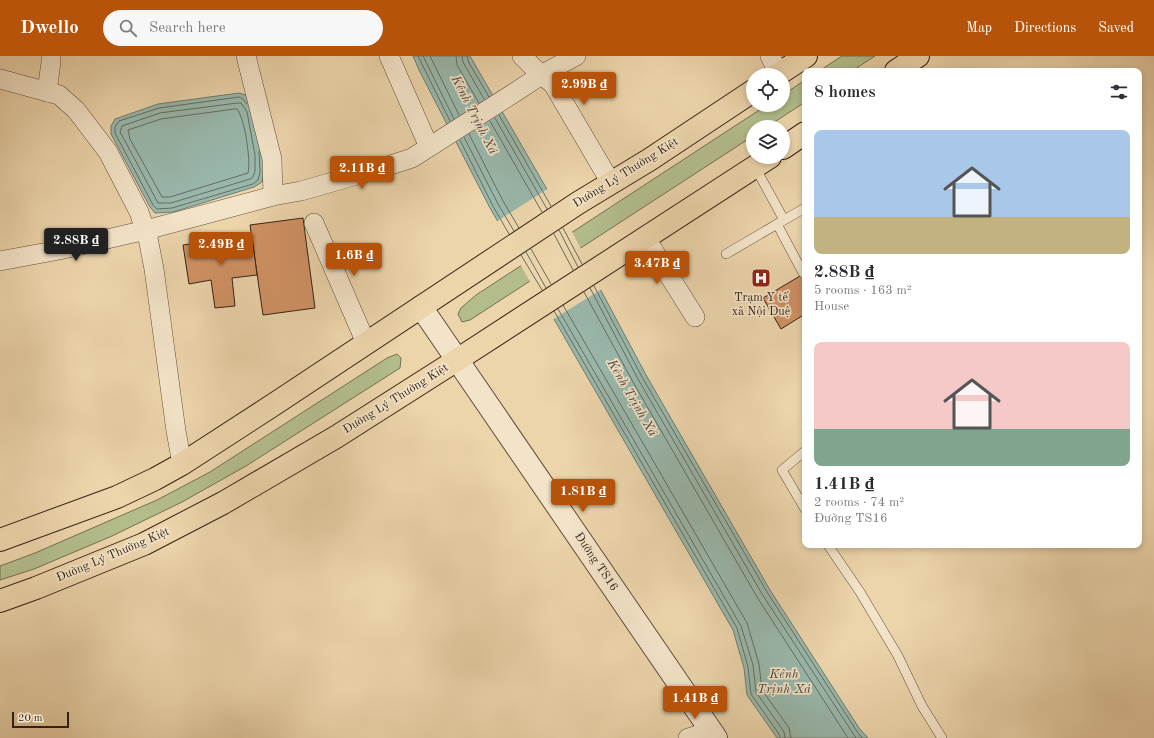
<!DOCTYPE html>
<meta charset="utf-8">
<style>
:root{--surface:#fff;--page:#f7f7f7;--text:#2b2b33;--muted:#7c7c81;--accent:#b45309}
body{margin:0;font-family:"Old Standard TT",serif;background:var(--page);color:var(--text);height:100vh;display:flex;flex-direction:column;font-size:15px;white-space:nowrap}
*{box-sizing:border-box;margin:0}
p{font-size:13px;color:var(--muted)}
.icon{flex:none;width:22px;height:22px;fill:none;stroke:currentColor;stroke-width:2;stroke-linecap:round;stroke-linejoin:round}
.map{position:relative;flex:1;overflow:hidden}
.side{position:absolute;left:802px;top:12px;width:340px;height:480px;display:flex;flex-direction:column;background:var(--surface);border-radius:8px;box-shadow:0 2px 6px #0003}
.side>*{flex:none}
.controls{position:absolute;left:746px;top:12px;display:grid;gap:8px}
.controls a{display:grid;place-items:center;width:44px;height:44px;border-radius:50%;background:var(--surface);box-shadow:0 2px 6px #0003;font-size:20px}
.scale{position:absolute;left:12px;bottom:10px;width:57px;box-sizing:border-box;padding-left:4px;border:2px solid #352215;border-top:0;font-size:11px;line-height:14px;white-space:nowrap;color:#352215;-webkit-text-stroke:3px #f3e3c8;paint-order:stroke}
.price{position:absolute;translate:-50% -34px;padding:0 9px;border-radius:4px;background:var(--accent);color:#fff;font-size:13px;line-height:26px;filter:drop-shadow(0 1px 2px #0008)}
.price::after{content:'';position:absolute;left:50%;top:24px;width:12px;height:9px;margin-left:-6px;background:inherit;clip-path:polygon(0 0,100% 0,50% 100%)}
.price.active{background:#222;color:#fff}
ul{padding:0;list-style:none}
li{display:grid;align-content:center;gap:8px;height:212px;padding:0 12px}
li span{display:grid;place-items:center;height:124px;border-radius:8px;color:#555}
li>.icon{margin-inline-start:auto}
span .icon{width:72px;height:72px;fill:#fffc;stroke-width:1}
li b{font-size:17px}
h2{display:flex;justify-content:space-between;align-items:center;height:48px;padding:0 12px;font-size:17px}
header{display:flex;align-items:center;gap:24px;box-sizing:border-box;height:56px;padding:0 20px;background:var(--accent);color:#fff}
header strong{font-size:19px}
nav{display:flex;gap:22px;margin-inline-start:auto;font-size:14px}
.search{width:280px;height:36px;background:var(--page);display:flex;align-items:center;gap:10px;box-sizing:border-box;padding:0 14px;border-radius:22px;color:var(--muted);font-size:15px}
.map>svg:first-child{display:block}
</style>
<header>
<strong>Dwello</strong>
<div class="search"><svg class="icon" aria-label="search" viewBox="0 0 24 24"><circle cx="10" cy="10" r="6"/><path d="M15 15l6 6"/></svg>Search here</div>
<nav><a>Map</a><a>Directions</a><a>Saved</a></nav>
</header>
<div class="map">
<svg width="1154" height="682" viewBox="0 0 1154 682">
<rect width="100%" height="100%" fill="#ecd4ab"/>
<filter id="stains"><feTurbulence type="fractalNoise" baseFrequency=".005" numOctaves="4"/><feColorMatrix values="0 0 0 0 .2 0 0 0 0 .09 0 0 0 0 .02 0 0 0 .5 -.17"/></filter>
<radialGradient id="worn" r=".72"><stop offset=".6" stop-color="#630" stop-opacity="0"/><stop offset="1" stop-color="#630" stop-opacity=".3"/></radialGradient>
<g fill="#b3bd8c" stroke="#747050">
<path d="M842,0H875L852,15H819Z"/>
<path d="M805,24V46L767,71H753V80L470,264L462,266L458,258L461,252L476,239L767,49H783V39Z"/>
<path d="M397,298L401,302L400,312L246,410L182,446L112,480L34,513L0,524V510L35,497L157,444L210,416L387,302Z"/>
</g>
<g fill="#99b8ac" stroke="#717c70">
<path d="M413,0H470L548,135L646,319L770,534L859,672L868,682H777L747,639L744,612L733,574L490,152L420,16Z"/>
<path d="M239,37L246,39L255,52L264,98V116L262,126L254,131L173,156L155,157L150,151L111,78V70L115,63L158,48Z"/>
</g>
<path fill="#ecd4ab" d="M549,132L602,233L552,264L496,166Z"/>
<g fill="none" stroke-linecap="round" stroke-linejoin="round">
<g stroke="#676d60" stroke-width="1">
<path d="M418,0L450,65"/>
<path d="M423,0L454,63"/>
<path d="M430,0L459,59"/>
<path d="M456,0L457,9L479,47"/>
<path d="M462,0L463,6L484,43"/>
<path d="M467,0L469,7L489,41"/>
<path d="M238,47H241L247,56L255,99V115L253,121L250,123L171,147H158L125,85L120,76L122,70L160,57Z"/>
<path d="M247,48L243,43L239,41L159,52L119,65L115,71V77L153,149L157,153L172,152L253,128L258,124L260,116L259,95"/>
<path d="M237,53C245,62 251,106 248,117L170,141H162L130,83L128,74L161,63Z"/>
<path d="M499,59L551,150"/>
<path d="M495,62L547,153"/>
<path d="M490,65L542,156"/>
<path d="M469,78L503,145L519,172"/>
<path d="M464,81L498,148L514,175"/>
<path d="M460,84L493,150L509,178"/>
<path d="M563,172L582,208"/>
<path d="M559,174L578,211"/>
<path d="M554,178L573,214"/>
<path d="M531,193L551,228"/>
<path d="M526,196L546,232"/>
<path d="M521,199L542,234"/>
<path d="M594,230L642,321L767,536L856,674L862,682"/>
<path d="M590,232L638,323L762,538L856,682"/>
<path d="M584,236L633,326L757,541L848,682"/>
<path d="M563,249L747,567L759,608L762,634L789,672L791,682"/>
<path d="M558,253L741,570L753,609L756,636L784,676L785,682"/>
<path d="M554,255L737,572L748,611L751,638L779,678L780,682"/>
</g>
</g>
<g fill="#d09164" stroke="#352215">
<path d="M303,162L315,252L263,259L250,169Z"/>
<path d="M252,180L257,219L232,222L235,250L215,252L211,224L189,228L183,189Z"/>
<path d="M805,217V258L781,273L763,242Z"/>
</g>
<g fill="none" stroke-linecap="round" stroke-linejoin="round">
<g stroke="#634e3a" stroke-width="10">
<g id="service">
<path d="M784,164L805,152"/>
<path d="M777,168L803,217"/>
<path d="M726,198L784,164L755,111"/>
<path d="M805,395L782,414L805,453"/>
<path d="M828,489L860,536L898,600L922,650L942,682"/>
</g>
</g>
<g stroke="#634e3a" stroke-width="20">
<g id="minor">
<path d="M389,0L429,91"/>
<path d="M522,0L541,19L553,28L611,127"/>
<path d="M770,0L779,18"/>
<path d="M0,23L59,39L76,54L108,96L139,156L148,182L154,213L176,375L182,408"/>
<path d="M47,36L51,6V0"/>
<path d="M273,140L301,135L385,111L412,102L517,35L541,19L576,0"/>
<path d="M314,167L366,287"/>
<path d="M645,181L695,261"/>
<path d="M0,205L59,194L146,174L273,140L272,103L246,0"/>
<path d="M688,682L711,675"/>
</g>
</g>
<g stroke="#634e3a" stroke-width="24">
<path id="tertiary" d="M421,251L716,682"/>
</g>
<g stroke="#352215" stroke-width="24">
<g id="primary">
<path d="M896,15L918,0"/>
<path d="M777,19L806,0"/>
<path d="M783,92L805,77"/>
<path d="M0,484L117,441L155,423L182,408L273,349L578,147L649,104L753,35"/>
<path d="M0,545L36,532L144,488L223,447L336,381L457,304L770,101"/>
</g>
</g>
<use href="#service" stroke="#f3e3c8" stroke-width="9"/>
<use href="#minor" stroke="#f3e3c8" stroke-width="19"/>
<use href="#tertiary" stroke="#f3e3c8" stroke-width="22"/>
<use href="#primary" stroke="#ecd4ab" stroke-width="22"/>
</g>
<defs>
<g id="hospital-square" transform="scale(1)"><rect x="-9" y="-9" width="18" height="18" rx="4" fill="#8f2418" stroke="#f3e3c8"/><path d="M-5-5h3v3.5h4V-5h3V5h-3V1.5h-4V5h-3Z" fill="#fff"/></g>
</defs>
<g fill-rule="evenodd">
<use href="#hospital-square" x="761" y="222"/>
</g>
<g text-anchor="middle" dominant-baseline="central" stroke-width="3.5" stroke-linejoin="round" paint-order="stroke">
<g font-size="12" fill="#352215" stroke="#f3e3c8">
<text transform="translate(626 117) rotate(-32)">Đường Lý Thường Kiệt</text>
<text transform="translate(396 343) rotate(-32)">Đường Lý Thường Kiệt</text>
<text transform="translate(113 499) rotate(-23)">Đường Lý Thường Kiệt</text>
<text transform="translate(596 506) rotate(56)">Đường TS16</text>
</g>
<g font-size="12" fill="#352215" stroke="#f3e3c8">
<text x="761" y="242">Trạm Y tế<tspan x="761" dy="14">xã Nội Duệ</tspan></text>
</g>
<g font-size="13" font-style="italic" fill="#4e483b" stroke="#f3e3c8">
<text transform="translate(474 59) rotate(63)">Kênh Trịnh Xá</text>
<text transform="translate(632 342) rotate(60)">Kênh Trịnh Xá</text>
<text x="784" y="618">Kênh<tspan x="784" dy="15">Trịnh Xá</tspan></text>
</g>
</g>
<rect width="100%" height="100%" filter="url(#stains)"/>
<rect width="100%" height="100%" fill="url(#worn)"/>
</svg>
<div class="controls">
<a><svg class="icon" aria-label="locate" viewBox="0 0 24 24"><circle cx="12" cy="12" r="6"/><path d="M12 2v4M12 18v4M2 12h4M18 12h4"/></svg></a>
<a><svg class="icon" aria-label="layers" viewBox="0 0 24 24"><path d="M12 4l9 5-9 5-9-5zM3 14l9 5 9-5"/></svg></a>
</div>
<div class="scale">20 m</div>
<b class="price" style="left:584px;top:50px">2.99B ₫</b>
<b class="price" style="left:362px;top:134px">2.11B ₫</b>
<b class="price active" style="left:76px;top:206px">2.88B ₫</b>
<b class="price" style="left:221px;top:210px">2.49B ₫</b>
<b class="price" style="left:354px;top:221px">1.6B ₫</b>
<b class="price" style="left:657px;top:229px">3.47B ₫</b>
<b class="price" style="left:583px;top:457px">1.81B ₫</b>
<b class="price" style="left:695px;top:664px">1.41B ₫</b>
<section class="side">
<h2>8 homes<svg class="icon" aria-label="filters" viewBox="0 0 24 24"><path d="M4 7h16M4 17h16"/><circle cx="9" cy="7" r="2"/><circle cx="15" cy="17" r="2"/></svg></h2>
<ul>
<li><span style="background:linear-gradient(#a9c7e8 70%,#c2b280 0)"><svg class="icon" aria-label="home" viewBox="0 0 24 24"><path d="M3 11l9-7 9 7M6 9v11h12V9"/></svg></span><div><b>2.88B ₫</b><p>5 rooms · 163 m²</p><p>House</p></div></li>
<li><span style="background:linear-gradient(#f6c9c9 70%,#7fa58c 0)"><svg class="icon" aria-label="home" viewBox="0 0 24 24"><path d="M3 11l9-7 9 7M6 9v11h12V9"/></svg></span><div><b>1.41B ₫</b><p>2 rooms · 74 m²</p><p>Đường TS16</p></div></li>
</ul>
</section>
</div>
